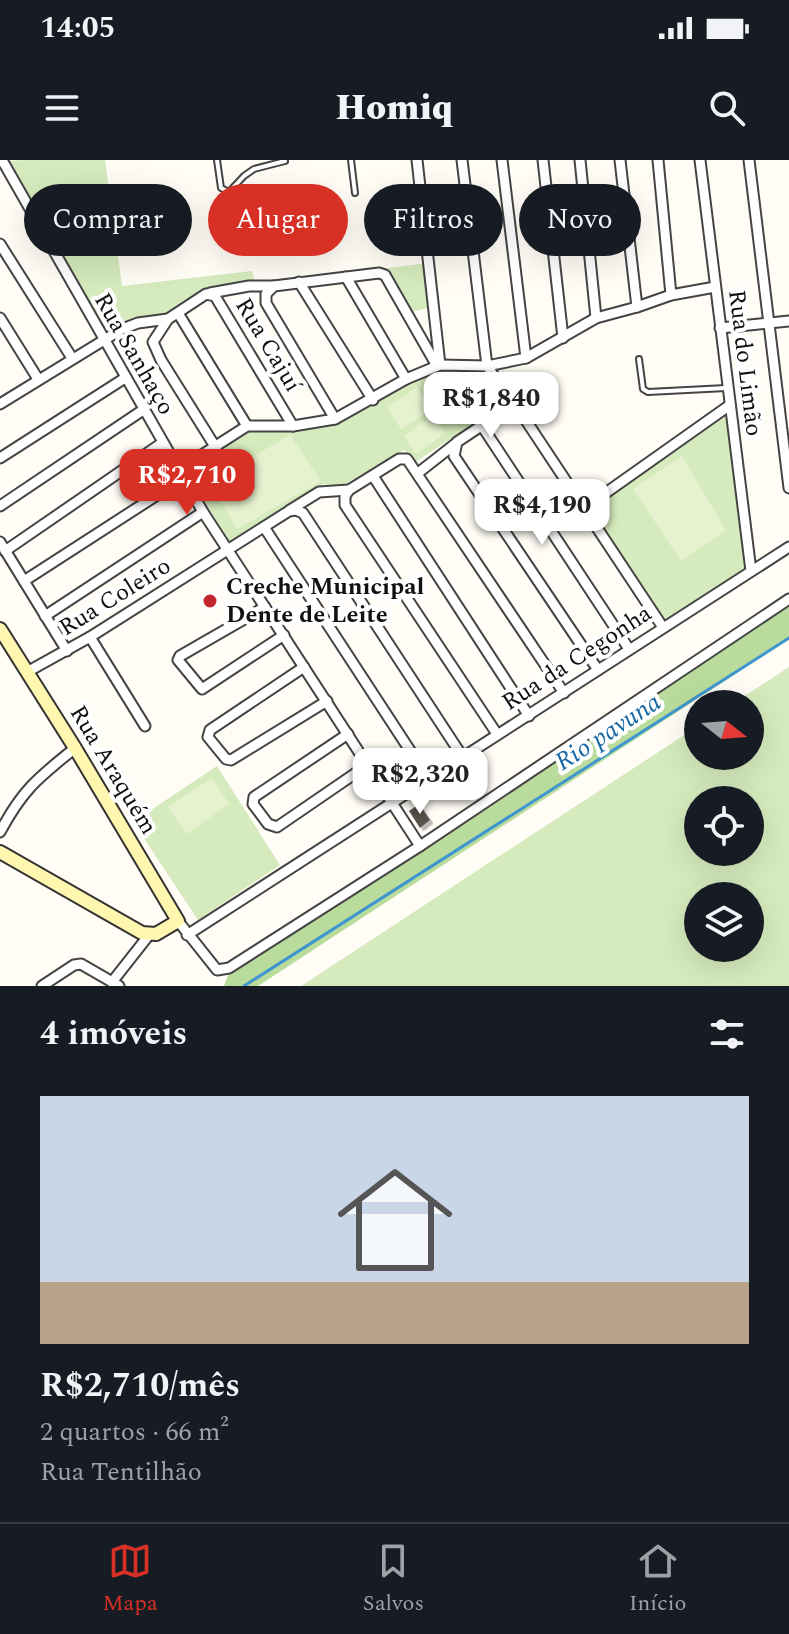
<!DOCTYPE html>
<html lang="pt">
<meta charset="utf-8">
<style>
:root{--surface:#171b24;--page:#20242c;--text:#f1f3f6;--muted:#9ea1a6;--line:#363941;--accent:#d93025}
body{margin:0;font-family:Spectral,serif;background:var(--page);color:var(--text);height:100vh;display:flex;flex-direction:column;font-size:30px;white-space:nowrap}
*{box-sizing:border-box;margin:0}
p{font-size:26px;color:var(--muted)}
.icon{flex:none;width:44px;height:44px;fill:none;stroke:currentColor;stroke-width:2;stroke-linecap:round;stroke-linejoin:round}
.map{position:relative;height:826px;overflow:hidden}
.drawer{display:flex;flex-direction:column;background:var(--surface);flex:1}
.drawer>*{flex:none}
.banner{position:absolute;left:24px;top:24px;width:742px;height:72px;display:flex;gap:16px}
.needle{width:52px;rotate:107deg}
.controls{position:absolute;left:684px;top:530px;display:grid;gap:16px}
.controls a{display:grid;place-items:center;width:80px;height:80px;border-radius:50%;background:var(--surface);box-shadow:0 8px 32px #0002;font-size:40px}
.price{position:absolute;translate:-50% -68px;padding:0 18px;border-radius:16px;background:#fff;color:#222;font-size:26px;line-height:52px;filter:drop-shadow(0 2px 4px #0008)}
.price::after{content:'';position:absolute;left:50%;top:48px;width:24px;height:18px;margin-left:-12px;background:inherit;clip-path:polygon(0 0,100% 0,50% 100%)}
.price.active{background:var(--accent);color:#fff}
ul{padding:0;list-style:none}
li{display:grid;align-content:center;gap:16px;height:424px;padding:0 40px}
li+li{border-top:2px solid var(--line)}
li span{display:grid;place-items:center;height:248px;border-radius:0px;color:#555}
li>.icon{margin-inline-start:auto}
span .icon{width:144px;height:144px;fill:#fffc;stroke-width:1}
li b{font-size:34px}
h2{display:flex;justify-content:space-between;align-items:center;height:96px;padding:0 40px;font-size:34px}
.tag{padding:0 28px;border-radius:36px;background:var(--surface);box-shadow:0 8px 32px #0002;font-size:28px;line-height:72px}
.tag.active{background:var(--accent);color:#fff}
.status{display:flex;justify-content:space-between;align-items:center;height:56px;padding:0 40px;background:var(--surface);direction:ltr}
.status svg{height:22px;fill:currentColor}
header{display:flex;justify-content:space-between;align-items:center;height:104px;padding:0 40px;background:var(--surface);font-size:36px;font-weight:800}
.tab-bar{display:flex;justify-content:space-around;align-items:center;height:112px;border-top:2px solid var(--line);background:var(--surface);font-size:22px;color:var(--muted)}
.tab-bar a{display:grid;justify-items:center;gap:4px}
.tab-bar .active{color:var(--accent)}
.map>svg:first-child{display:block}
</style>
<div class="status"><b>14:05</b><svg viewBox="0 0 49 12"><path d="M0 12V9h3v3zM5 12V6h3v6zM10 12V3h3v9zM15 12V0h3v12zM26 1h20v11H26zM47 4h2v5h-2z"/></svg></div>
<header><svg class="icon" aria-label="menu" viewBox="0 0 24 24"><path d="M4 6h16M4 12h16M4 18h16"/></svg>Homiq<svg class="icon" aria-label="search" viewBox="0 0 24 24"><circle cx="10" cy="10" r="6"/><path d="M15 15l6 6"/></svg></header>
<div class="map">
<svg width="789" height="826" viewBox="0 0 789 826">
<defs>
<filter id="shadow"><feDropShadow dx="3.5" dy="3.5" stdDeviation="0" flood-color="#0004"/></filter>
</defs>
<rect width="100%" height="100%" fill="#fffdf5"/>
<g fill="#d5ebbd" fill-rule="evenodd">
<path d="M24,0H105L122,126L252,111L255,123L209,131L177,150L100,169L7,1Z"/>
<path d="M428,103L433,147L411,152L387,108Z"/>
<path d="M444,209L484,210L507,242L414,303L404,290L340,327L324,324L231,383L185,311L247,271L302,269L338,263L397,230Z"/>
<path d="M728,250L749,409L662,463L586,349Z"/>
<path d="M789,507V826H301L698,566V596H750V544H732ZM698,640H750V692H698ZM698,736H750V788H698Z"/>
<path d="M217,606L280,705L198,760L133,662Z"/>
</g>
<path fill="#b9dc9c" d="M789,443V479L258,826H224L228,815Z"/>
<g fill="#e6f2cf">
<path d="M417,227L431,250L401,269L387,248Z"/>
<path d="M433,255L445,273L416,294L404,276Z"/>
<path d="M290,275L321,321L237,369L209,322Z"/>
<path d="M682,296L726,370L681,401L633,329Z"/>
<path d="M212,618L229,644L187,674L168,647Z"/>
</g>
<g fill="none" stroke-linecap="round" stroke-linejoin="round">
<path stroke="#3f96cf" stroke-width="3" d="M244,826L789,478"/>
</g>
<path fill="#5a524d" filter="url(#shadow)" d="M419,644L430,660L420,668L409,651Z"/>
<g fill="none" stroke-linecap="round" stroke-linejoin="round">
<g stroke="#444" stroke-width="8">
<g id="lane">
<path d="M217,0L221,28L229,32L244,16L254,9L285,1"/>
<path d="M351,0L355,33"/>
<path d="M639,199L643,229L648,232L726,228"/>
</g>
</g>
<g stroke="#444" stroke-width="13">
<g id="street">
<path d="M2,0L203,352L420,686"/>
<path d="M417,0L440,205"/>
<path d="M462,0L487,206L520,252"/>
<path d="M502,0L526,198"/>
<path d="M543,0L563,178"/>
<path d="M580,0L596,158"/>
<path d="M620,0L637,147"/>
<path d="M658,0L671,135"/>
<path d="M700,0L751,411"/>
<path d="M749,0L789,328"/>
<path d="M0,84L72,198"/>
<path d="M346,117L406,219"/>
<path d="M299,122L373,240"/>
<path d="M210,133L249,126H274"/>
<path d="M178,153L247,266"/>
<path d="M0,158L38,219"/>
<path d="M720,168L789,161"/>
<path d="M0,244L122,169L138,163L168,159"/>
<path d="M335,259L266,143V134L274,126L379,113L385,115L437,206"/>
<path d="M482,266L629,489"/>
<path d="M216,288L161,200L153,182L168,159L206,134L215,136L293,266"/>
<path d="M0,298L125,218"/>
<path d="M180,309L247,266H293L335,259L406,219L440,205L487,206L526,198L596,158L637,147L671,135L715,127"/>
<path d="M418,313L455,284"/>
<path d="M373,316L529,556"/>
<path d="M0,346L143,250"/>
<path d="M583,349L730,245"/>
<path d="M290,350L319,332L349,330"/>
<path d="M264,367L428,618"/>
<path d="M0,382L67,491"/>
<path d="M5,391L162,283"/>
<path d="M24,421L185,317"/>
<path d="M265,447L180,496L178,500L202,529L284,475"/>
<path d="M45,456L203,352"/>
<path d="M90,477L145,566"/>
<path d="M304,507L210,570L208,577L226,599L231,600L327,541"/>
<path d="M598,510L454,296L457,282L505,250L513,249L521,253L662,466"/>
<path d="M27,512L90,477L289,351L296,350L303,353L462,596"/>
<path d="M348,574L254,637L253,644L268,664L277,667L369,604"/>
<path d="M497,574L345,345V336L349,330L399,299H407L564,533"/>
<path d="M0,672C23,629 38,618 75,588"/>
<path d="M178,761L217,810L229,808L420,686L789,439"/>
<path d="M187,775L789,387"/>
<path d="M112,822L149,775"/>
<path d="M42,826L74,805L81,804L119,826"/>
</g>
</g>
<g stroke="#333" stroke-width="16">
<path id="secondary" d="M0,469L75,588L178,761L156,774L142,773L0,692"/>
</g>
<use href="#lane" stroke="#fff" stroke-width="4"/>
<use href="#street" stroke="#fff" stroke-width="9"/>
<use href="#secondary" stroke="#fff6b0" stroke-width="12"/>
</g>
<circle fill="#c4262e" stroke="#fff" stroke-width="3" cx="210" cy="441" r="8"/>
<g text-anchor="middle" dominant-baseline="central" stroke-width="8" stroke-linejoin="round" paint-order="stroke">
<g font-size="24" fill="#111" stroke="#fff">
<text transform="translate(268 185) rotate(59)">Rua Cajuí</text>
<text transform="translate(134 194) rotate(60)">Rua Sanhaço</text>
<text transform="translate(745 203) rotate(83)">Rua do Limão</text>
<text transform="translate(115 437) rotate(-32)">Rua Coleiro</text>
<text transform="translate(577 498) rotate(-33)">Rua da Cegonha</text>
<text transform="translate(113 610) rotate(59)">Rua Araquém</text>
</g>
<g font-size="24" font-weight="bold" fill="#111" stroke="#fff" text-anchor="start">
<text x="226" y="427">Creche Municipal<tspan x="226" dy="28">Dente de Leite</tspan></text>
</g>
<g font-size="26" font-style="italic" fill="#1768a6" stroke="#fff">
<text transform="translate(608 572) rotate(-33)">Rio pavuna</text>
</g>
</g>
</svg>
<div class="controls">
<a><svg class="needle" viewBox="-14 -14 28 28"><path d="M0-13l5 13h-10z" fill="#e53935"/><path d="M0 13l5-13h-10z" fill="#9ea1a6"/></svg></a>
<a><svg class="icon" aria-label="locate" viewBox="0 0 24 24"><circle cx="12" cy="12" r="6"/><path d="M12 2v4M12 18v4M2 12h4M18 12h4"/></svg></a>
<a><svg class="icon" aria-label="layers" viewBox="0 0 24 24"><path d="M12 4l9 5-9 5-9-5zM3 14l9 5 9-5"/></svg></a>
</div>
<b class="price" style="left:491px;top:280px">R$1,840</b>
<b class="price active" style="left:187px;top:357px">R$2,710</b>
<b class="price" style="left:542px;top:387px">R$4,190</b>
<b class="price" style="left:420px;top:656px">R$2,320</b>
<div class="banner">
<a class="tag">Comprar</a>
<a class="tag active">Alugar</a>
<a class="tag">Filtros</a>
<a class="tag">Novo</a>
</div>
</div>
<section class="drawer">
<h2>4 imóveis<svg class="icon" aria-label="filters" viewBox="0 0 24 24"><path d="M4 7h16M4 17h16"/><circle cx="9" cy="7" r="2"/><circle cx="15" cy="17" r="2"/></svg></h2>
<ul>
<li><span style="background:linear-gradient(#c9d6e8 75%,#b9a48a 0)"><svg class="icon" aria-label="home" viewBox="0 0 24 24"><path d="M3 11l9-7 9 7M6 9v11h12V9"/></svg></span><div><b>R$2,710/mês</b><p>2 quartos · 66 m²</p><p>Rua Tentilhão</p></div></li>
</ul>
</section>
<nav class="tab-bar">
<a class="active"><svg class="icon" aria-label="map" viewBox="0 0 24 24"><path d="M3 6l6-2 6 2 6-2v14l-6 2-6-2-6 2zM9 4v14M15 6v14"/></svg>Mapa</a>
<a><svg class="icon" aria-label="saved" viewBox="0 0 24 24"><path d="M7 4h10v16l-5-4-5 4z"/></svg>Salvos</a>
<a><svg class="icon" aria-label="home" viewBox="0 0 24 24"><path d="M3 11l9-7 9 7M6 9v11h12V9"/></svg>Início</a>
</nav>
